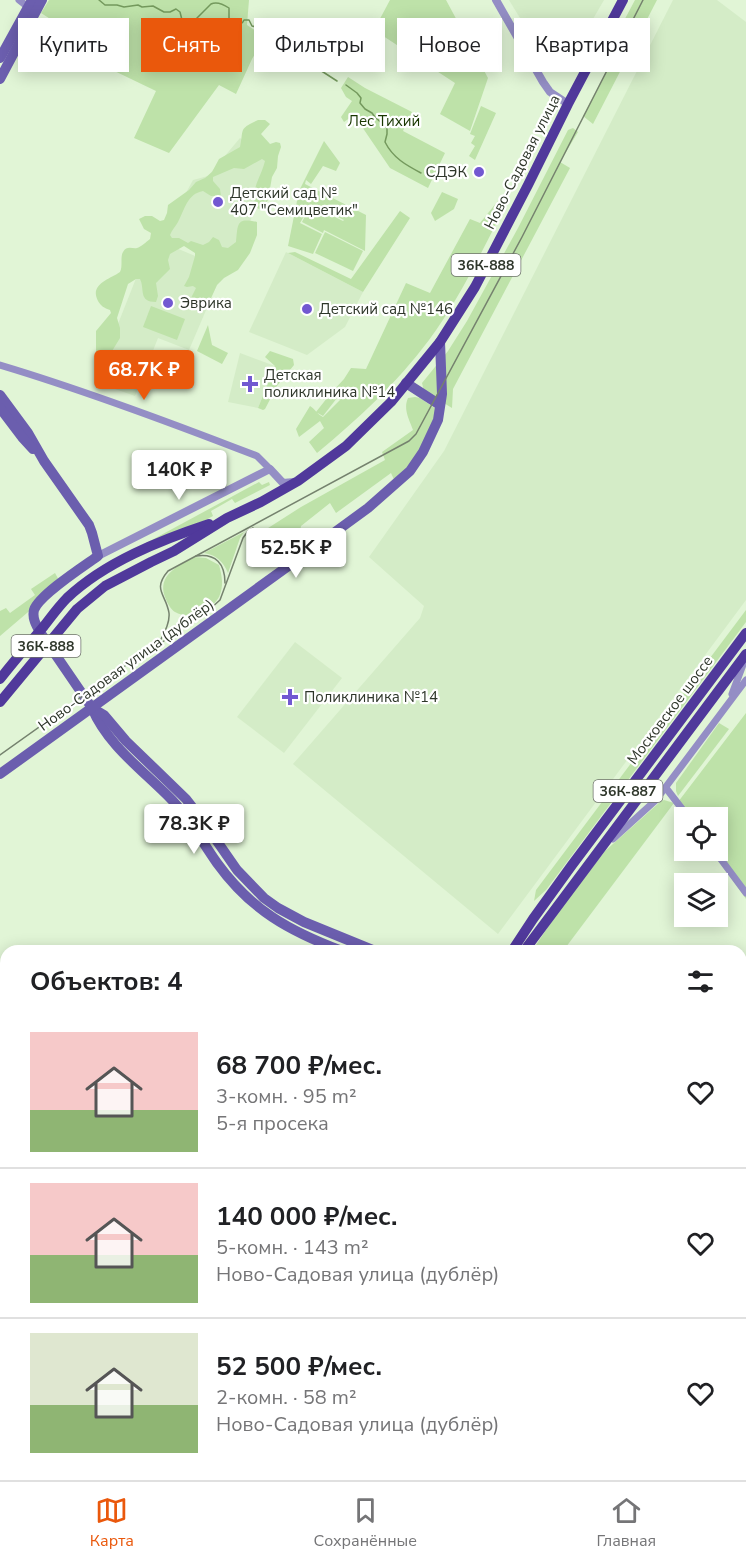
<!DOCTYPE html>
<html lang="ru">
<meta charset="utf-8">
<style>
:root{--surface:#fff;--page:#f6f6f6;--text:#202124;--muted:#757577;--line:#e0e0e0;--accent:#ea580c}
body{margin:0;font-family:"Nunito Sans",sans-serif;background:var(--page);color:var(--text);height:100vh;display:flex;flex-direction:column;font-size:22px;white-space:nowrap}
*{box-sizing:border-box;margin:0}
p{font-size:20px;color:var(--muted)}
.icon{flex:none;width:33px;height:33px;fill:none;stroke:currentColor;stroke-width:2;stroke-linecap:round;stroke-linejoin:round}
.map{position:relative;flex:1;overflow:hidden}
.details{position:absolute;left:0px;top:945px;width:747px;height:536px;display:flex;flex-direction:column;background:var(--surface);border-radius:18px 18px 0 0;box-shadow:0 3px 15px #0003}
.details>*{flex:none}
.banner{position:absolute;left:18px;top:18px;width:711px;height:54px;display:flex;gap:12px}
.buttons{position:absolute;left:674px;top:807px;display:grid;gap:12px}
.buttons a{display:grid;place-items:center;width:54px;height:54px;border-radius:0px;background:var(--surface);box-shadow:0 3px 15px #0003;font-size:30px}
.price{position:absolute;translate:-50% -51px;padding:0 14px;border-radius:6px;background:#fff;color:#222;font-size:20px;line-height:39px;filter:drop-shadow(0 2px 3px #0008)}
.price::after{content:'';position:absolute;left:50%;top:36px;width:18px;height:14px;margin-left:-9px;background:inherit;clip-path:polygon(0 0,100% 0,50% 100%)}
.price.selected{background:var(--accent);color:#fff}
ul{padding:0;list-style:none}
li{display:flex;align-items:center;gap:18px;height:150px;padding:0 30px}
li+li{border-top:2px solid var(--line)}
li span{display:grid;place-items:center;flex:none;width:168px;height:120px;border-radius:0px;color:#555}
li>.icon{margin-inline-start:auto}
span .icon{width:72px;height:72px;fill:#fffc;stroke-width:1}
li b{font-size:26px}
h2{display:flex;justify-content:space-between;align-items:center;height:72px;padding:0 30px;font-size:26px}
.pill{padding:0 21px;border-radius:0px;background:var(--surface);box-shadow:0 3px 15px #0003;font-size:21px;line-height:54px}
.pill.selected{background:var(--accent);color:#fff}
.tab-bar{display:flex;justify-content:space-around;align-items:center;height:84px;border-top:2px solid var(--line);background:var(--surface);font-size:16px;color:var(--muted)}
.tab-bar a{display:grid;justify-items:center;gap:3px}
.tab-bar .selected{color:var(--accent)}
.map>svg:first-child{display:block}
</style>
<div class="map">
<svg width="746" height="1480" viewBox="0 0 746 1480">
<rect width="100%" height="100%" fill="#e1f5d6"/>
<g fill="#d4ecc7">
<path d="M509,0H604L568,62L561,56L557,63L551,60L548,64Z"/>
<path d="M673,0H717L746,22V600L498,934L293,764L420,618L424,606L369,557L444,451Z"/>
<path d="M240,138L269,159L256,195L255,208L236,261L163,235L193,180L208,176Z"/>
<path d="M152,238L224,268L189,350L158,338L135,396L95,382Z"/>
<path d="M286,252L363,292L345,327L307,355L249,332Z"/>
<path d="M240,353L275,366L258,408L228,402Z"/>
<path d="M295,642L342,678L284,753L237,717Z"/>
<path d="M0,1105L6,1112V1214L0,1206Z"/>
</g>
<g fill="#bee2a9">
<path d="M49,0H249L247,25L265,37L252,59L236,94L219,85L169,153L134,138L156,91L77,53L83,40L41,13Z"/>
<path d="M390,0H446L488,78L470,131L440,114L455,83L374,30Z"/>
<path d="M635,0H657L593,124L583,116L613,59L619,30Z"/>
<path d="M348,77L365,88L412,112L403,131L445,153L428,188L390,168L354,115L344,122L341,117L352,101L346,97L341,88Z"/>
<path d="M481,106L496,113L475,160L469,156L475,146L471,143L475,136L470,134Z"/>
<path d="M258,120H265L270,124L261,134L270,144L276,142L280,143L281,147L278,156L277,168L272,177L268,200L264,206L259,209L256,207C250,188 261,178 265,161L262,159L244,169L234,168L213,177V181L220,189L221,196H211L203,191C187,194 185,209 178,222C175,227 172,230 170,235L172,238H179L188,243L191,241L203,245L209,242L213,237L219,240L222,247L228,248L236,242C238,224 236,217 257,222V235L250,253L238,270L224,278L217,285L211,298L212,305L207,309L198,310L191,304L190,300L196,288L193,286L187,287L184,286L189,277L195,256V253L184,246L170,254L168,260L170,269L156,283L158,296L156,302C138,302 145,289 140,279H136L128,284L117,318L120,328V338L106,361L101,364L96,354V331L111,313L110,310C104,308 101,306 98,301C89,284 110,279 120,272C123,266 120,257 123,252C127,245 132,249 137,248C141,247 146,242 150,239L151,233L144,229L139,219L145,216H152L160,221L164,220L167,213L168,205L189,190L196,182L205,178L212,172L219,159L240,147C244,129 238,129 258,120Z"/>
<path d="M573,128L578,132L560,162L570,168L453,389L452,408L424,391L422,383L448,351L467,321L518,228L568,130Z"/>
<path d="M324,141L340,163L336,171L323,166L311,184L306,180L305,184L366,215L365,251L324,230L323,233L302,222L311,205L343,221L344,220L311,204L300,223L322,234L313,254L288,246L299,191Z"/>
<path d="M442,192L458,199L454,209L435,221L431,213Z"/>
<path d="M501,197L508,201C483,248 461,297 429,340C397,383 358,419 317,453L309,442L324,428L320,421L299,437L296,429L310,406C315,409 317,414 323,417L340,400L337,398L323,416L316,412L331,393L335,396L332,392L344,379L351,368L366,369L406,283L430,293L470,219L480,223Z"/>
<path d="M400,211L410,218L363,292L288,253L295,252L351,279Z"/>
<path d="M325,232L363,251L353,271L315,253Z"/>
<path d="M151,306L185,319L177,340L143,327Z"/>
<path d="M208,325L212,345L228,353L222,364L197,351Z"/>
<path d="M270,351L293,359L294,365L277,386L265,409L263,410L258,408L275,366L265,357Z"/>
<path d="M415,397L420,398L439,411L428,441L396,484L391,473L336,513L330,503L301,526L298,541L281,553L265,530L301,507L385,460L382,452L413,430C409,419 403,409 408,398Z"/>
<path d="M259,482L262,485L269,482L270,485L235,503L232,499L211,511L213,516L130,561L137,548Z"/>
<path d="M244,532L240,538L228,573C223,561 216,555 204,553Z"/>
<path d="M194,557L206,558L219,565C222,576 224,586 219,597C211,611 190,621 175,612C170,609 167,602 165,597C157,575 178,566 194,557Z"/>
<path d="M55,573L61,584L0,636V611L6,608L10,613L35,595L31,589Z"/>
<path d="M746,610V622L546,890L534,901L536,890Z"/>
<path d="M746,713V899L712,851L717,850V818L689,817L678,802Z"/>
<path d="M719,723L729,729L678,796L676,791V783Z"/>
<path d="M664,800L674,803L563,951H532L560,909L605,851L660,802Z"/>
<path d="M741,1118L746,1120V1480H340L339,1475L741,1474Z"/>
</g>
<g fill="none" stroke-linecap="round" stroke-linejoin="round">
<g stroke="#74995d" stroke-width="1.5">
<path d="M99,0L105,5H117L124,7L138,5L142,7L153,6L164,12H170L176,9L180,12L182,20L191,25L193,24L196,19L211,4C217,1 223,4 229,8V18L234,24C239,24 242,25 244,20H249L252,26L261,28L268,42L273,45L278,46L287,53L300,68L313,71L315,70H320L337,81"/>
<path d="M346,85L357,93L361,98L360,103L365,109L372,113L375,117L387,128V134L385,142C393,158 406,165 421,173"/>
</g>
<g stroke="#948ec5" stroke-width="7">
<path d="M19,0L28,7"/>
<path d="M0,365C87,391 172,423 257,456L270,469"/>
<path d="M732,694L744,662"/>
<path d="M666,788L689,818"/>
<path d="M613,839L656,800L746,680"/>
<path d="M714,850L746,893"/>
<path d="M91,1474L95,1480"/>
<path d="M219,1480L227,1474"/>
</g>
<g stroke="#948ec5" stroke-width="8">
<path d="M496,0L543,82L550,92L568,104"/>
<path d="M98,556L270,469L283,483L294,482"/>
<path d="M741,1097L746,1099"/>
<path d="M741,1110L746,1112"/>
<path d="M0,1359L6,1354"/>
</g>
<g stroke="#6b5eae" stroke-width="10">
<path d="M0,58L32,0"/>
<path d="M0,79L42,0"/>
<path d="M406,383L440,405"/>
<path d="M0,395L28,433L44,461L89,525L92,533L98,556C84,566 39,595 34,610C32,618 36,625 40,632L92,708C108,746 144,771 172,800C190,819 202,842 217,863C251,910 289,931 342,951"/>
<path d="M0,408L22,437L33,449"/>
<path d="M92,708L104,715L126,741L186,799L203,821L237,870L264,898L278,908L304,922L375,951"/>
<path d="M0,774L305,554L368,508L410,471L423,452L438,420L442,394L440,342"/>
<path d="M0,1085L6,1093"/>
</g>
<g stroke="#50399b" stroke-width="10">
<path d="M0,679C14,661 29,644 44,626C51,617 59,606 67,598C105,562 161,540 209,524"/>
<path d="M0,702L77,609L105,586L151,562L174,551L227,518L261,502L298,481L346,446L391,402L440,342L475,287L528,185L568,104L623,0"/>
<path d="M512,951L533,919L572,865L746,633"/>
<path d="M524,951L746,654"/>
<path d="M292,1480L295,1474"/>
<path d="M306,1480L308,1474"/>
</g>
<g stroke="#75826e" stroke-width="1.5">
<path d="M196,556C216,553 225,564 225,583"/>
<path d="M161,643L210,609L220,600L243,538L248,531L253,528"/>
<path d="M0,755L160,641C164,633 170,623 169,613C166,594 152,590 168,571L409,441L416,434L522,237L643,0"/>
</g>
</g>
<g fill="#7258d1" stroke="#fff" stroke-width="2">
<circle cx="479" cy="172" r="6"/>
<circle cx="218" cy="202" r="6"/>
<circle cx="168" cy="303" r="6"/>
<circle cx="307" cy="309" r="6"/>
<path d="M247 375h6v6h6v6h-6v6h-6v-6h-6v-6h6z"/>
<path d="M287 688h6v6h6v6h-6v6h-6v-6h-6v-6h6z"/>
</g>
<g text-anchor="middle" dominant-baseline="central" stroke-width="4.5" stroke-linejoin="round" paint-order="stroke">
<g fill="#fff" stroke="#6d726a" stroke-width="1.5">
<rect x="451.5" y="254" width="69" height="22" rx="4.5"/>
<rect x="11.5" y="635" width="69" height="22" rx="4.5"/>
<rect x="593.5" y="780" width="69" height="22" rx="4.5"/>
</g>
<g font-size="14" font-weight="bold" fill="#2e362a">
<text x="486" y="265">36К-888</text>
<text x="46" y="646">36К-888</text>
<text x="628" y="791">36К-887</text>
</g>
<g font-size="15" fill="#193700" stroke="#fff">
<text x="384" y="121">Лес Тихий</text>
</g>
<g font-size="15" fill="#2e362a" stroke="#fff">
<text transform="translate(522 162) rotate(-63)">Ново-Садовая улица</text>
<text transform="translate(126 665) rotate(-36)">Ново-Садовая улица (дублёр)</text>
<text transform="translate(670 710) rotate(-53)">Московское шоссе</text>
</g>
<g font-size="15" fill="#2e362a" stroke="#fff" text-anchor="start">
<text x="467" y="172" text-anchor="end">СДЭК</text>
<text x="230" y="193">Детский сад №<tspan x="230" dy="17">407 "Семицветик"</tspan></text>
<text x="180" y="303">Эврика</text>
<text x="319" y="309">Детский сад №146</text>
<text x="264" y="375">Детская<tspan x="264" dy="17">поликлиника №14</tspan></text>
<text x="304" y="697">Поликлиника №14</text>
</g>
</g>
</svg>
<div class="buttons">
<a><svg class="icon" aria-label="locate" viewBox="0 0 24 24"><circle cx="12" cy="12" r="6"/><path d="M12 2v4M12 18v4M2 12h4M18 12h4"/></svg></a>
<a><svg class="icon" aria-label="layers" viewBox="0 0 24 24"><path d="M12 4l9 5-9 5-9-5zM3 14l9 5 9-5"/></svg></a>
</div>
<b class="price selected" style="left:144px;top:401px">68.7K ₽</b>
<b class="price" style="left:179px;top:501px">140K ₽</b>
<b class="price" style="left:296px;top:579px">52.5K ₽</b>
<b class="price" style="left:194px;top:855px">78.3K ₽</b>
<div class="banner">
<a class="pill">Купить</a>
<a class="pill selected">Снять</a>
<a class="pill">Фильтры</a>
<a class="pill">Новое</a>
<a class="pill">Квартира</a>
</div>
<section class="details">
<h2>Объектов: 4<svg class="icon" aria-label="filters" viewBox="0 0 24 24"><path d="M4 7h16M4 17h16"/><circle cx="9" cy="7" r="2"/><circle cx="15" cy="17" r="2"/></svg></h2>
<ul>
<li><span style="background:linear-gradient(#f6c9c9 65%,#8fb573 0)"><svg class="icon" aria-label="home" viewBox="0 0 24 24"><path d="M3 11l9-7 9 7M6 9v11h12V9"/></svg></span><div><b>68 700 ₽/мес.</b><p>3-комн. · 95 m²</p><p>5-я просека</p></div><svg class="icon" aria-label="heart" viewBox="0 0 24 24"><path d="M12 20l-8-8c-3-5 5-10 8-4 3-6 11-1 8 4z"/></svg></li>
<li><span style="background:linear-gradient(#f6c9c9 60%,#8fb573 0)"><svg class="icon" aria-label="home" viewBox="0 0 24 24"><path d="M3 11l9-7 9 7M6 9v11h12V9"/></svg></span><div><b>140 000 ₽/мес.</b><p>5-комн. · 143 m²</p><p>Ново-Садовая улица (дублёр)</p></div><svg class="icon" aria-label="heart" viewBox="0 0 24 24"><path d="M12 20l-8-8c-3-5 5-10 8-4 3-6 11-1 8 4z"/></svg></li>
<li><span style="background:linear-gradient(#dfe7d0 60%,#8fb573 0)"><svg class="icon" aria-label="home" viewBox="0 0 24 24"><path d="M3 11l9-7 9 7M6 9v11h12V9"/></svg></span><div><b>52 500 ₽/мес.</b><p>2-комн. · 58 m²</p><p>Ново-Садовая улица (дублёр)</p></div><svg class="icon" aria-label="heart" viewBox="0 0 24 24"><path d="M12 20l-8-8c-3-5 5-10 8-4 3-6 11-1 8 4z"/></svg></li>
</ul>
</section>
</div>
<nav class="tab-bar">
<a class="selected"><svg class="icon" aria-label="map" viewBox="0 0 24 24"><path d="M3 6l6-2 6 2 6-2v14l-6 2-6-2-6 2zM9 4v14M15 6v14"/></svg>Карта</a>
<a><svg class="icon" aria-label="saved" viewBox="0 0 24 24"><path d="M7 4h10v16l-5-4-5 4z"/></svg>Сохранённые</a>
<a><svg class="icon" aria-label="home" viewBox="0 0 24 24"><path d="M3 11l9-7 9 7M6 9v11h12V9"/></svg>Главная</a>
</nav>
